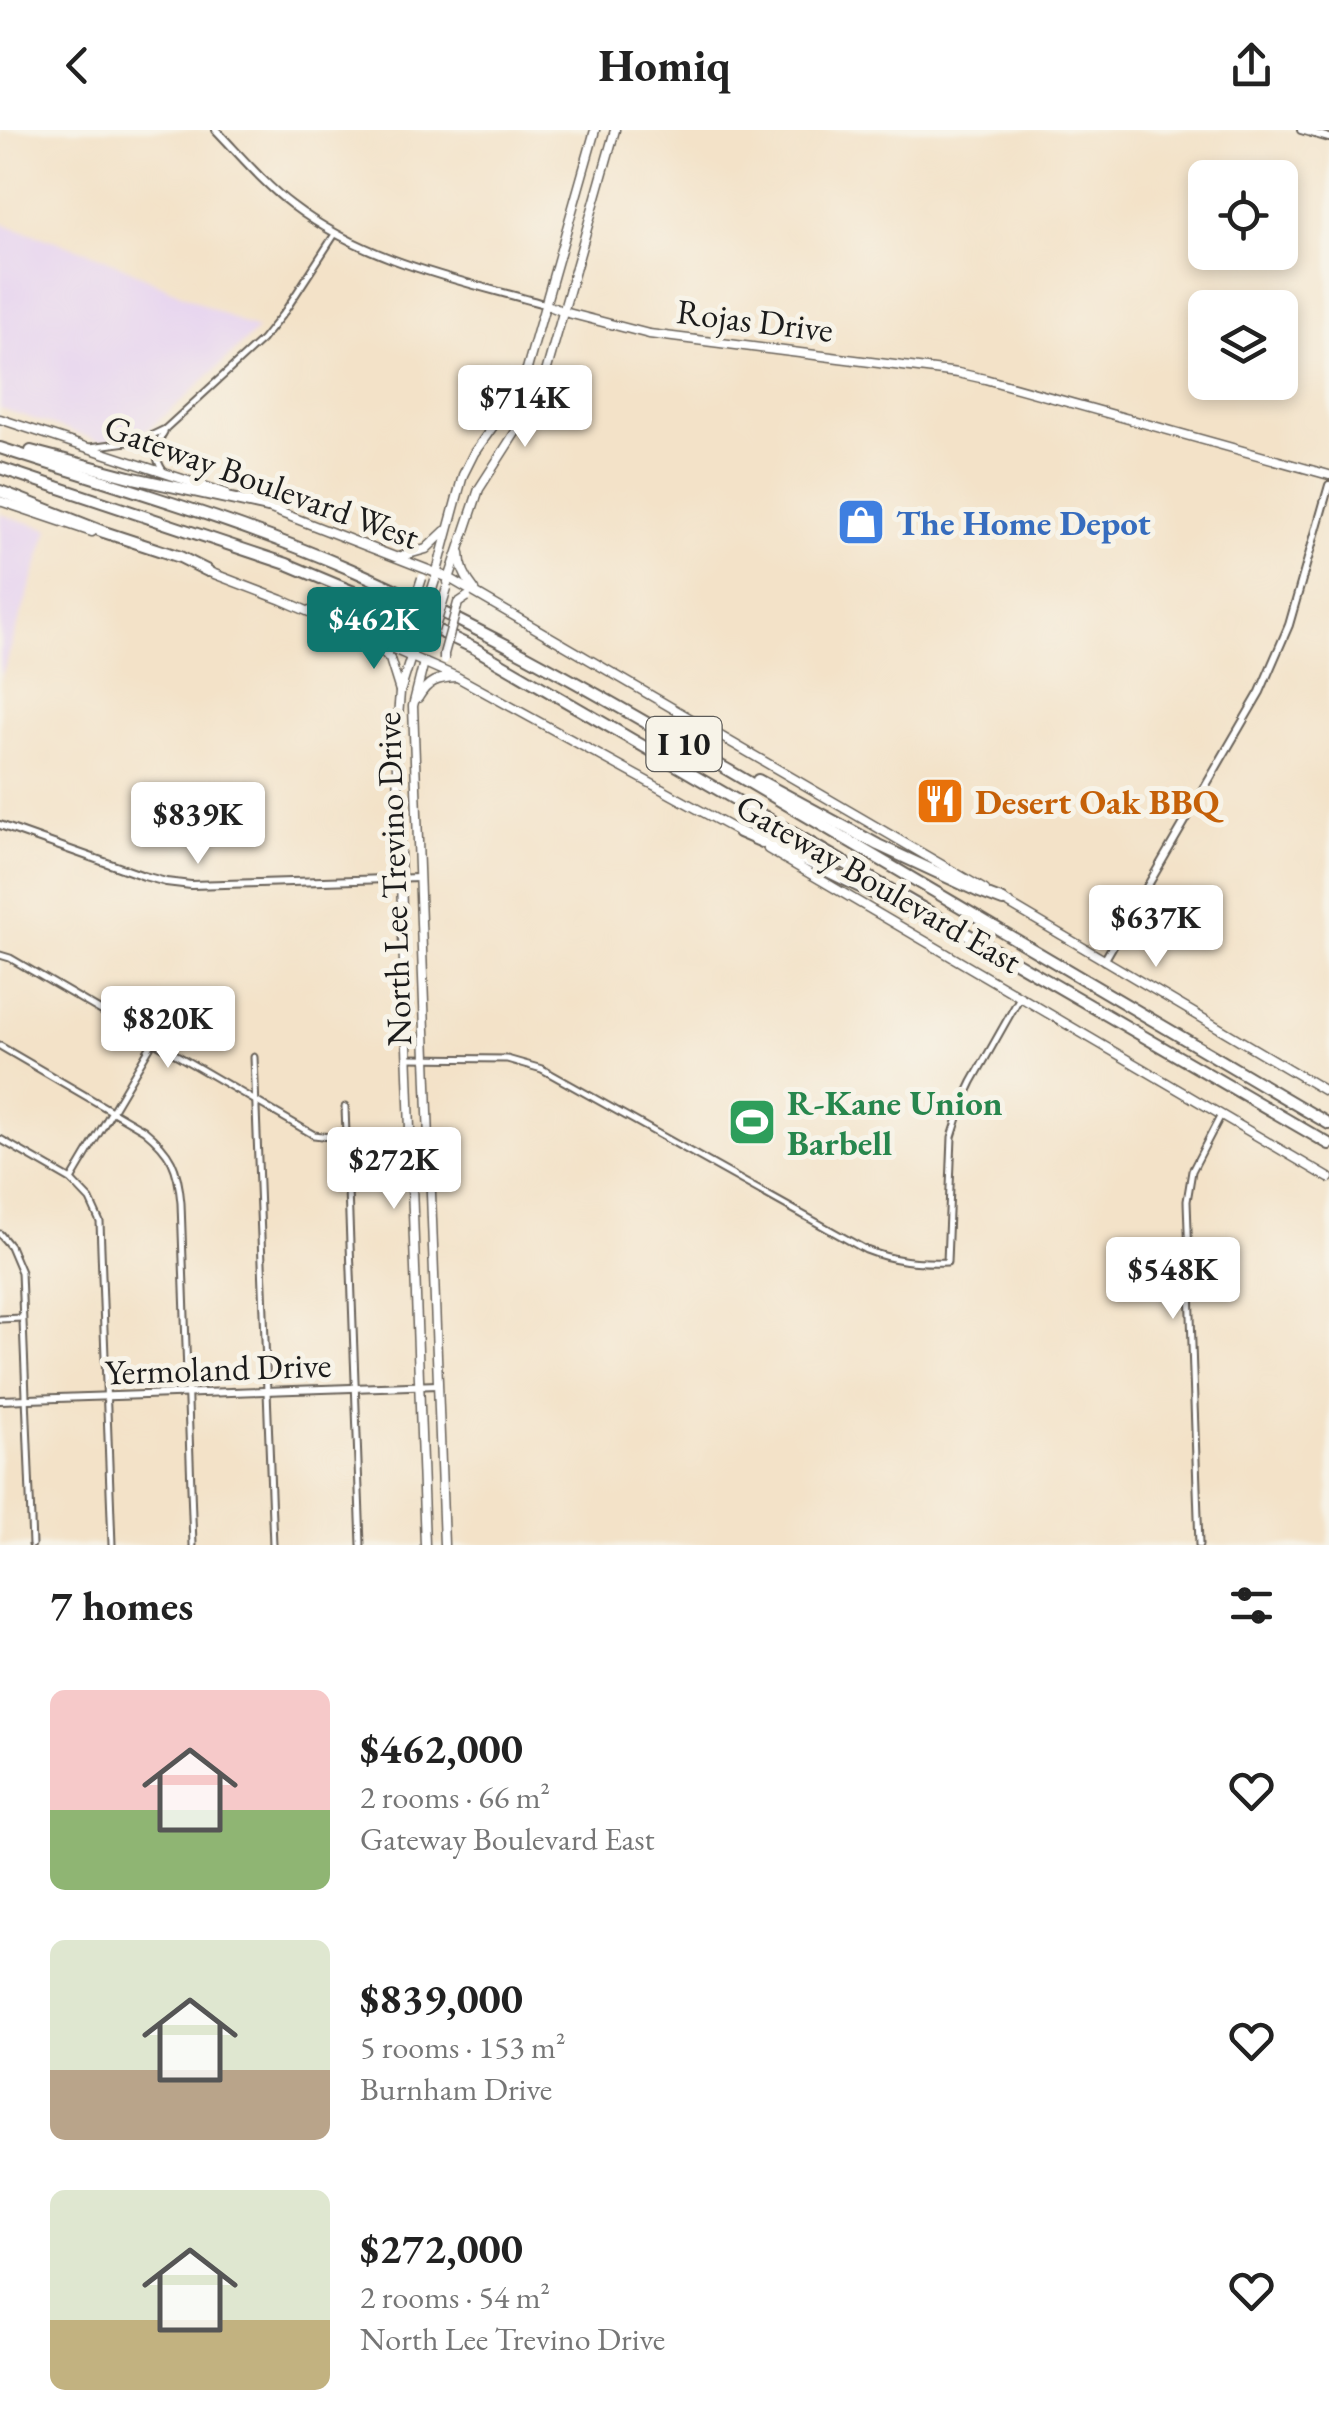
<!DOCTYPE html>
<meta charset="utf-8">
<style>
:root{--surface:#fff;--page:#f6f6f6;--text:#222;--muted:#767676;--accent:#0f766e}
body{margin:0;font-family:"EB Garamond",serif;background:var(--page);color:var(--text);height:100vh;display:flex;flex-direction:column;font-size:38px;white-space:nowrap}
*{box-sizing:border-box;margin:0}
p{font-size:32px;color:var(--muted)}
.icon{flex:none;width:55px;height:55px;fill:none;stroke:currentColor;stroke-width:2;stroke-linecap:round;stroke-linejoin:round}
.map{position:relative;height:1415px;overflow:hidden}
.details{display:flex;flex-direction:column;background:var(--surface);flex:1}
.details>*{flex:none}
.tools{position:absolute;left:1188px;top:30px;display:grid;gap:20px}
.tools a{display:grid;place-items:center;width:110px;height:110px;border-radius:15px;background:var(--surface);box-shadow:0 5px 15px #0003;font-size:50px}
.price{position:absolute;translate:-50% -85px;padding:0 22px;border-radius:10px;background:#fff;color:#222;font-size:32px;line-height:65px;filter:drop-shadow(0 2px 5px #0008)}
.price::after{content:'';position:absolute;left:50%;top:60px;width:30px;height:22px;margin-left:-15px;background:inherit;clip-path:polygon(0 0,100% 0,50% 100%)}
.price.active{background:var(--accent);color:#fff}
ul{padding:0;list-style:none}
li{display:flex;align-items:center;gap:30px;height:250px;padding:0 50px}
li span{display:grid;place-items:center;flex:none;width:280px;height:200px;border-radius:15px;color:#555}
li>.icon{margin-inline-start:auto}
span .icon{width:120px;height:120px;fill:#fffc;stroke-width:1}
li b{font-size:42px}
h2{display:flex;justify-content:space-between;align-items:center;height:120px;padding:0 50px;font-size:42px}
header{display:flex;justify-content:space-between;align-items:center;height:130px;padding:0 50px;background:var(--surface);font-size:45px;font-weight:700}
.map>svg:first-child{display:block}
</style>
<header><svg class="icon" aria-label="back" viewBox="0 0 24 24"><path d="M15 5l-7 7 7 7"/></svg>Homiq<svg class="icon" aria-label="share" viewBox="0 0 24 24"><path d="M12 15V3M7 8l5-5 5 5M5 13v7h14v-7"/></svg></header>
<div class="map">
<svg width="1329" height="1415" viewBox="0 0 1329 1415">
<rect width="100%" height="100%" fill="#f7f3e8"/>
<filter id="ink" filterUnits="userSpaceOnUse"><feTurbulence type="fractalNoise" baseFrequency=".01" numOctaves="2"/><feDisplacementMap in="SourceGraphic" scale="20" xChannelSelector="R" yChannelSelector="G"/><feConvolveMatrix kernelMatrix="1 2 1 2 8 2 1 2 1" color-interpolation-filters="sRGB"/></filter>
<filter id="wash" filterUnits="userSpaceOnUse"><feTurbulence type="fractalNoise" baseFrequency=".0048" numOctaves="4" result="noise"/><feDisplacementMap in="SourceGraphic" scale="40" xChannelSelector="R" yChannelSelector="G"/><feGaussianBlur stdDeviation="2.25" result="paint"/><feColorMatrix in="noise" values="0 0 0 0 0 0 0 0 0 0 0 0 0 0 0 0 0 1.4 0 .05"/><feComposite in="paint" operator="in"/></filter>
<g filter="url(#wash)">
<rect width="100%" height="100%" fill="#f3e2c8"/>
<g fill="#e6d3f0">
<path d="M0,93L98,125L257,200L182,271L145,302L101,311L0,278Z"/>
<path d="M0,384L49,399L0,551Z"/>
</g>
</g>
<g filter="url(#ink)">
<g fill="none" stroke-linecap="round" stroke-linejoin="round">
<g stroke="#676158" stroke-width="9">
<g id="minor">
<path d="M164,302C155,316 153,327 164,342"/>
<path d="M90,317L142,310L165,299L262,210L285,181L335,104"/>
<path d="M0,825L10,828L314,1005L346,1009"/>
<path d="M0,916L144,1000C171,1022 178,1037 181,1073L193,1415"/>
<path d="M254,927L273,1415"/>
<path d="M407,928L507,929L542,939L866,1120C894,1131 918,1133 947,1132L952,1007L964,969L972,952L1020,867"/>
<path d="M345,977L361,1415"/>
<path d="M0,1009L71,1050L90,1070L100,1092L112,1415"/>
<path d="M71,1050L153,912"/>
<path d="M0,1104L10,1116L21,1142L32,1415"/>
<path d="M0,1189L22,1188"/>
<path d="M1199,1415L1187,1071L1192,1041L1221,985"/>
</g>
</g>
<g stroke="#676158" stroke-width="10">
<g id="tertiary">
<path d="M216,0C241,26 264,54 292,75C366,132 459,150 547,175"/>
<path d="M1301,0L1329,8"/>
<path d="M0,695L144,746L166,752L191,755L419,748"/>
<path d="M1104,831L1260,562L1289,495L1329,355"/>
<path d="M0,1270L438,1255"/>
</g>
</g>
<g stroke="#676158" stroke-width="11">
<g id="secondary">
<path d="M547,175L564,182L649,204L958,243L985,249L1329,345"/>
<path d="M0,289L225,363"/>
<path d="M0,371L92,402"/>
<path d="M266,377L449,448L985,760"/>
<path d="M460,423C460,438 466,449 475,460"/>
<path d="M398,427L426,419L445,401"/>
<path d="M204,440L282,470L457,547L743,704"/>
<path d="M436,445L463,345L474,323L511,271L527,239L595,0"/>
<path d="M448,452L479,359L527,284L543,253L615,0"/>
<path d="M376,509L400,506"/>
<path d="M375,513L390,529L400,561"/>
<path d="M415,514L400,562L396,612L425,1415"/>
<path d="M424,532L413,576L444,1415"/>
<path d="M418,568C428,551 437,548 456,547"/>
<path d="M768,719L1329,1048"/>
<path d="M1001,769L1329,963"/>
</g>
</g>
<g stroke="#676158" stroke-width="14">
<g id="motorway">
<path d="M0,318C117,356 237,390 350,439C509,509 658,599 808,687C982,789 1155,892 1329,994"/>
<path d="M31,321L134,348L268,377"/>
<path d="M0,338L287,434L380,473L474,518L1329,1014"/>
<path d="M0,361L104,402L180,427L208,441"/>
<path d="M758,650L878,715L977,761L1003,771"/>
<path d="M739,702L811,733L911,782L948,796"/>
</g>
</g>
<use href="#minor" stroke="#fff" stroke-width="5"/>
<use href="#tertiary" stroke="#fff" stroke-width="6"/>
<use href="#secondary" stroke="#fff" stroke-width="8"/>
<use href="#motorway" stroke="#fff" stroke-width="10"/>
<g stroke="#676158" stroke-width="11" stroke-linecap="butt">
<g id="secondary-bridge">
<path d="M400,506L406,498L422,448"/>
<path d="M415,514L435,450"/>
<path d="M428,520L447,458"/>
<path d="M444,530V524L458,473L467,467"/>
</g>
</g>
<use href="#secondary-bridge" stroke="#fff" stroke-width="8"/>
</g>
</g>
<defs>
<g id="shop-square" transform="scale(2.5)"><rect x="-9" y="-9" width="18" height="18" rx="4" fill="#3f7fe0" stroke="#f7f3e8"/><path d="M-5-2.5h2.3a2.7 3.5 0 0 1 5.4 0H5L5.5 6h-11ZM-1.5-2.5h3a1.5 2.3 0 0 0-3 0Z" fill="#fff"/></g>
<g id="restaurant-square" transform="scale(2.5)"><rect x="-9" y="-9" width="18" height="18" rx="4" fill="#e8710a" stroke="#f7f3e8"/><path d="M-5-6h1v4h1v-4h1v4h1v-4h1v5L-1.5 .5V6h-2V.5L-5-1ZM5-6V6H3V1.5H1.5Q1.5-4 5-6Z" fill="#fff"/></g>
<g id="stadium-square" transform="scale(2.5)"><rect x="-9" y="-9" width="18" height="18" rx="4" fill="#2e9e5b" stroke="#f7f3e8"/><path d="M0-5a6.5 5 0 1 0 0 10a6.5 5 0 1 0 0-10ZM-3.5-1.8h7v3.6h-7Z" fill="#fff"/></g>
</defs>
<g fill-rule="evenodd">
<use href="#shop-square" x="861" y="392"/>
<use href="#restaurant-square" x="940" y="671"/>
<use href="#stadium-square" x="752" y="992"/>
</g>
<g text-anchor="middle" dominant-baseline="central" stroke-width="10" stroke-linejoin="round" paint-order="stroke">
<rect fill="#f7f3e8" stroke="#5e5c59" stroke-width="2.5" x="646.5" y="587" width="75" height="54" rx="8"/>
<g font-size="32" font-weight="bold" fill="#1c1c1c">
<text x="684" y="614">I 10</text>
</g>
<g font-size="35" fill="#1c1c1c" stroke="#f7f3e8">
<text transform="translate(755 190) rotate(7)">Rojas Drive</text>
<text transform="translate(262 351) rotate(20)">Gateway Boulevard West</text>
<text transform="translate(393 749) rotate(-92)">North Lee Trevino Drive</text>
<text transform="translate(879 753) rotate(30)">Gateway Boulevard East</text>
<text transform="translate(218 1238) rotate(-2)">Yermoland Drive</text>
</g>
<g font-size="35" font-weight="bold" fill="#366cbe" stroke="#f7f3e8" text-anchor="start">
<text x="896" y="392">The Home Depot</text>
</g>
<g font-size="35" font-weight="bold" fill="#c56008" stroke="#f7f3e8" text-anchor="start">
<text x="975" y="671">Desert Oak BBQ</text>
</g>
<g font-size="35" font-weight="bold" fill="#27864d" stroke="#f7f3e8" text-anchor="start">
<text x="787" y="972">R-Kane Union<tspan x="787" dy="40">Barbell</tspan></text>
</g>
</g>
</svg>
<div class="tools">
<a><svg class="icon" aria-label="locate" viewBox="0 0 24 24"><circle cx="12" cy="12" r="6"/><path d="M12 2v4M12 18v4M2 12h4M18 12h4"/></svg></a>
<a><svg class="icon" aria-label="layers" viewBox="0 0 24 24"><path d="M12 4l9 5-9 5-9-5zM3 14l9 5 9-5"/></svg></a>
</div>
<b class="price" style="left:525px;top:320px">$714K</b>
<b class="price active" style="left:374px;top:542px">$462K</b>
<b class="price" style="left:198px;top:737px">$839K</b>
<b class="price" style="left:1156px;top:840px">$637K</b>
<b class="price" style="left:168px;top:941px">$820K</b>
<b class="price" style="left:394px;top:1082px">$272K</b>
<b class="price" style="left:1173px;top:1192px">$548K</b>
</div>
<section class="details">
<h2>7 homes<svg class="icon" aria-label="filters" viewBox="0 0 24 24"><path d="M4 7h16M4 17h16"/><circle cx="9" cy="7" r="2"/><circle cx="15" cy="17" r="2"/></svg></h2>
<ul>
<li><span style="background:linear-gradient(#f6c9c9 60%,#8fb573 0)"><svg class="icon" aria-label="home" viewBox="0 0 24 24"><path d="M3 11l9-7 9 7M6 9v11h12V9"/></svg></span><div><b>$462,000</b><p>2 rooms · 66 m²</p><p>Gateway Boulevard East</p></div><svg class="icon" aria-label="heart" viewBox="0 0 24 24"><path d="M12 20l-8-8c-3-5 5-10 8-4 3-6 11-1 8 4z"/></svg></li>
<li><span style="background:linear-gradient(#dfe7d0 65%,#b9a48a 0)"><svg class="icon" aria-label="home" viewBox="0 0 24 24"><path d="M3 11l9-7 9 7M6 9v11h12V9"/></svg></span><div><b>$839,000</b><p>5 rooms · 153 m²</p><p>Burnham Drive</p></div><svg class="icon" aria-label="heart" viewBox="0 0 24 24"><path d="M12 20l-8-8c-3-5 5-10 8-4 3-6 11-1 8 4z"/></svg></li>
<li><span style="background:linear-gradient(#dfe7d0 65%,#c2b280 0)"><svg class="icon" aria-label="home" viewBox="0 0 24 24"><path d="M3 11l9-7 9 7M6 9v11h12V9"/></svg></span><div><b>$272,000</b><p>2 rooms · 54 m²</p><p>North Lee Trevino Drive</p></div><svg class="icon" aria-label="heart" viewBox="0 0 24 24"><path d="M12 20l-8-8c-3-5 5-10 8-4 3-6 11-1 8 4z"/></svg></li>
</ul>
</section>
